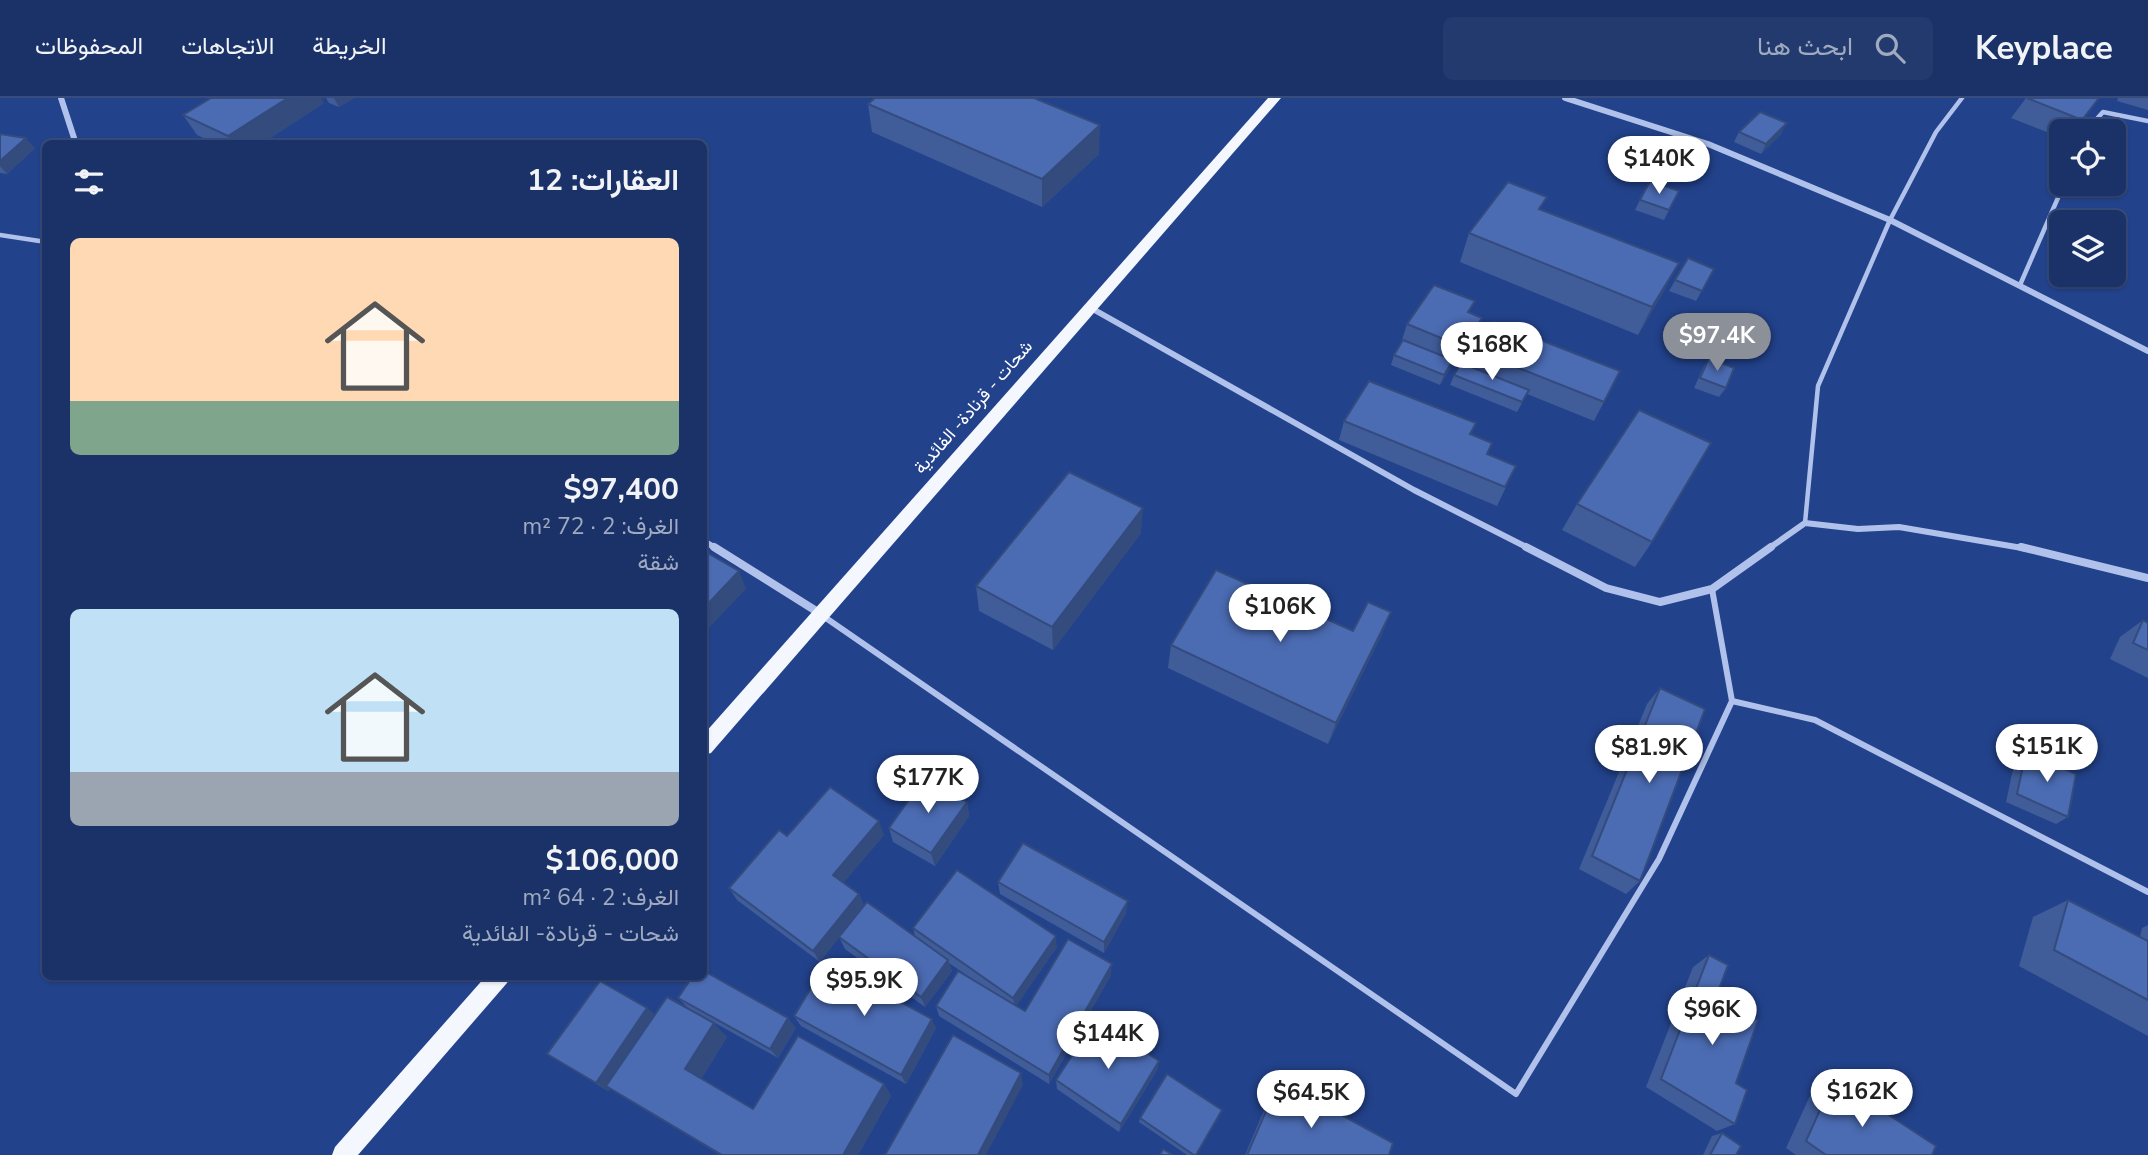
<!DOCTYPE html>
<html lang="ar">
<meta charset="utf-8">
<style>
:root{--surface:#1a3268;--page:#233a6e;--text:#f1f3f6;--muted:#9faac0;--line:#384d7c;--accent:#8c9099}
body{margin:0;font-family:"Nunito Sans",Vazirmatn,sans-serif;background:var(--page);color:var(--text);direction:rtl;height:100vh;display:flex;flex-direction:column;font-size:26px;white-space:nowrap}
*{box-sizing:border-box;margin:0}
p{font-size:23px;color:var(--muted)}
.icon{flex:none;width:38px;height:38px;fill:none;stroke:currentColor;stroke-width:2;stroke-linecap:round;stroke-linejoin:round}
.map{position:relative;flex:1;overflow:hidden;direction:ltr}
.drawer{position:absolute;left:42px;top:42px;width:665px;height:840px;display:flex;flex-direction:column;background:var(--surface);border-radius:10px;box-shadow:0 2px 5px #0004,0 0 0 2px var(--line);direction:rtl}
.drawer>*{flex:none}
.buttons{position:absolute;left:2049px;top:21px;display:grid;gap:14px}
.buttons a{display:grid;place-items:center;width:77px;height:77px;border-radius:10px;background:var(--surface);box-shadow:0 2px 5px #0004,0 0 0 2px var(--line);font-size:35px}
.price{position:absolute;translate:-50% -60px;padding:0 16px;border-radius:24px;background:#fff;color:#222;font-size:23px;line-height:46px;filter:drop-shadow(0 2px 4px #0008)}
.price::after{content:'';position:absolute;left:50%;top:42px;width:21px;height:16px;margin-left:-10px;background:inherit;clip-path:polygon(0 0,100% 0,50% 100%)}
.price.active{background:var(--accent);color:#fff}
ul{padding:0;list-style:none}
li{display:grid;align-content:center;gap:14px;height:371px;padding:0 28px}
li span{display:grid;place-items:center;height:217px;border-radius:10px;color:#555}
li>.icon{margin-inline-start:auto}
span .icon{width:126px;height:126px;fill:#fffc;stroke-width:1}
li b{font-size:30px}
h2{display:flex;justify-content:space-between;align-items:center;height:84px;padding:0 28px;font-size:30px}
header{display:flex;align-items:center;gap:42px;box-sizing:border-box;height:98px;padding:0 35px;background:var(--surface);border-bottom:2px solid var(--line)}
header strong{font-size:33px}
nav{display:flex;gap:38px;margin-inline-start:auto;font-size:24px}
.search{width:490px;height:63px;background:var(--page);display:flex;align-items:center;gap:18px;box-sizing:border-box;padding:0 24px;border-radius:10px;color:var(--muted);font-size:26px}
.map>svg:first-child{display:block}
</style>
<header>
<strong>Keyplace</strong>
<div class="search"><svg class="icon" aria-label="search" viewBox="0 0 24 24"><circle cx="10" cy="10" r="6"/><path d="M15 15l6 6"/></svg>ابحث هنا</div>
<nav><a>الخريطة</a><a>الاتجاهات</a><a>المحفوظات</a></nav>
</header>
<div class="map">
<svg width="2148" height="1057" viewBox="0 0 2148 1057">
<rect width="100%" height="100%" fill="#22428b"/>
<g fill="none" stroke-linecap="round" stroke-linejoin="round">
<g stroke="#b0c2eb" stroke-width="4.5">
<path d="M2086,33L2103,14L2148,23"/>
<path d="M0,137L46,144"/>
<path d="M2020,187L2064,86"/>
<path d="M1805,425L1818,288L1890,122L1936,34L1962,0"/>
</g>
<g stroke="#b0c2eb" stroke-width="6">
<path d="M823,518L1516,996L1659,761L1732,603L1712,491"/>
<path d="M1732,603L1815,622L2148,794"/>
</g>
<g stroke="#b0c2eb" stroke-width="6">
<path d="M61,0L76,46"/>
<path d="M1565,0L1708,46L1890,122L2148,253"/>
<path d="M1091,210L1414,392L1530,451"/>
<path d="M704,443L717,451"/>
<path d="M1768,451L1805,425L1858,431L1899,429L2028,451"/>
</g>
<g stroke="#b0c2eb" stroke-width="8">
<path d="M714,449L821,516"/>
<path d="M1526,449L1606,490L1660,504L1712,491L1771,449"/>
<path d="M2021,449L2148,480"/>
</g>
<g fill="#f4f7fe" fill-rule="evenodd">
<path d="M1268,0H1281L711,655L704,657V636Z"/>
<path d="M486,878H510L507,885L358,1057H332L335,1049Z"/>
</g>
</g>
<g fill="#405c99">
<path d="M326,0H354L339,9L329,5Z"/>
<path d="M2026,0H2099L2074,33H2062V40L2011,20Z"/>
<path d="M2118,0H2148V12L2117,3Z"/>
<path d="M324,5L261,46H216L197,37L183,17Z"/>
<path d="M868,6L1099,56L1042,109L872,34Z"/>
<path d="M1739,34L1781,36L1761,56L1734,44Z"/>
<path d="M0,36L35,50L7,76L0,75Z"/>
<path d="M1679,93L1664,122L1635,112L1640,102Z"/>
<path d="M1542,112L1664,193L1638,237L1460,164L1469,135Z"/>
<path d="M1688,160L1714,171L1696,203L1669,193Z"/>
<path d="M1471,215L1474,239L1456,269L1451,267L1449,272L1440,287L1391,267L1394,257L1401,245L1407,226Z"/>
<path d="M1476,253L1620,273L1594,323L1527,296L1517,314L1450,287L1454,277L1470,268Z"/>
<path d="M1709,260L1726,290L1719,299L1694,290L1703,270Z"/>
<path d="M1344,323L1476,325L1471,336L1487,357L1516,368L1497,408L1339,342Z"/>
<path d="M1577,406L1652,444L1635,469L1562,432Z"/>
<path d="M1141,435L1053,552L979,513L976,488Z"/>
<path d="M1391,514L1381,538L1328,646L1168,570L1171,547L1353,533Z"/>
<path d="M2143,522L2148,525V580L2110,561L2120,539Z"/>
<path d="M1660,590L1640,783L1626,796L1579,771L1647,606Z"/>
<path d="M2026,654L2068,719L2056,726L2006,704L2015,662Z"/>
<path d="M967,704L969,718L935,768L893,744L889,730Z"/>
<path d="M884,737L843,785L859,796L864,808L915,838L913,830L1057,849L1016,908L1025,913L1111,877L1049,986L939,918L936,908L984,889L949,865L952,873L925,909L845,851L839,839L820,864L737,802L729,790L787,738Z"/>
<path d="M998,784L1126,815L1104,855L1000,796Z"/>
<path d="M2068,802L2140,839L2142,830L2148,827V938L2019,868L2033,819Z"/>
<path d="M1709,857L1716,899L1736,985L1735,1026L1717,1033L1646,989L1693,869Z"/>
<path d="M678,900L796,930L778,960L688,910Z"/>
<path d="M647,910L655,917L727,939L701,981L753,1011L884,986L891,998L858,1057H720L610,991L608,993L547,956Z"/>
<path d="M794,918L936,930L906,986L801,928Z"/>
<path d="M1159,963L1157,972L1119,1034L1057,991L1056,982Z"/>
<path d="M1834,981L1932,1057H1796L1786,1050L1814,989Z"/>
<path d="M1279,983L1389,1057H1245L1273,991Z"/>
<path d="M1140,1020L1197,1057H1187L1139,1024Z"/>
<path d="M1722,1035L1736,1057H1703L1712,1038Z"/>
</g>
<g fill="#344b7d">
<path d="M288,0H321L324,5L261,46H234L228,38Z"/>
<path d="M334,0H354L339,9Z"/>
<path d="M1787,25L1781,36L1761,56L1766,46Z"/>
<path d="M1100,27L1099,56L1042,109V81Z"/>
<path d="M26,40L35,50L7,76L0,68V63Z"/>
<path d="M1679,165L1664,193L1638,237L1652,209Z"/>
<path d="M1482,220L1474,239L1456,269L1463,249Z"/>
<path d="M1453,262L1449,272L1440,287L1444,277Z"/>
<path d="M1143,410L1141,435L1053,552L1052,529Z"/>
<path d="M739,473L746,491L704,535V510Z"/>
<path d="M1391,514L1381,538L1328,646L1336,625Z"/>
<path d="M967,704L969,718L935,768L931,755Z"/>
<path d="M879,723L884,737L839,790L833,777Z"/>
<path d="M859,796L864,808L820,864L813,853Z"/>
<path d="M1128,803L1126,815L1104,855V844Z"/>
<path d="M1056,838L1057,849L1015,910L1013,900Z"/>
<path d="M948,862L952,873L925,909L921,899Z"/>
<path d="M1112,866L1111,877L1049,986V977Z"/>
<path d="M647,910L659,920L608,993L596,985Z"/>
<path d="M788,920L796,930L778,960L770,951Z"/>
<path d="M932,921L936,930L906,986L901,977Z"/>
<path d="M714,925L727,939L699,984L685,971Z"/>
<path d="M1159,963L1157,972L1119,1034L1121,1026Z"/>
<path d="M1021,975L1023,987L986,1057H978Z"/>
<path d="M884,986L891,998L858,1057H843Z"/>
</g>
<g fill="#4b6bb2" stroke="#344b7d" stroke-width="2">
<path d="M211,0H288L228,38L183,17Z"/>
<path d="M875,0H1034L1100,27L1042,81L868,6Z"/>
<path d="M2027,0H2099L2082,22Z"/>
<path d="M1760,14L1787,25L1766,46L1739,34Z"/>
<path d="M0,36L26,40L0,63Z"/>
<path d="M1650,83L1679,93L1669,112L1640,102Z"/>
<path d="M1508,84L1547,99L1539,111L1679,165L1652,209L1469,135Z"/>
<path d="M1688,160L1714,171L1702,193L1675,182Z"/>
<path d="M1434,187L1475,203L1468,214L1482,220L1463,249L1407,226Z"/>
<path d="M1494,224L1620,273L1604,304L1476,253Z"/>
<path d="M1403,242L1453,262L1444,277L1394,257Z"/>
<path d="M1709,260L1734,270L1726,290L1700,280Z"/>
<path d="M1461,265L1529,292L1522,304L1454,277Z"/>
<path d="M1369,283L1476,325L1470,336L1492,345L1487,356L1516,368L1505,389L1344,323Z"/>
<path d="M1639,312L1711,345L1652,444L1577,406Z"/>
<path d="M1069,374L1143,410L1052,529L976,488Z"/>
<path d="M704,453L739,473L704,510Z"/>
<path d="M1216,472L1353,533L1368,504L1391,514L1336,625L1171,547Z"/>
<path d="M2143,522L2148,525V552L2133,545Z"/>
<path d="M1660,590L1705,611L1640,783L1592,758Z"/>
<path d="M2026,654L2076,676L2068,719L2017,696Z"/>
<path d="M924,680L967,704L931,755L889,730Z"/>
<path d="M830,689L879,723L833,777L859,796L813,853L729,790L779,732L787,738Z"/>
<path d="M1023,745L1128,803L1104,844L998,784Z"/>
<path d="M957,772L1056,838L1013,900L913,830Z"/>
<path d="M2068,802L2148,843V902L2054,852Z"/>
<path d="M867,804L948,862L921,899L839,839Z"/>
<path d="M1068,841L1112,866L1049,977L936,908L958,873L1025,913Z"/>
<path d="M1709,857L1728,867L1716,899L1758,922L1736,985L1747,992L1735,1026L1661,981Z"/>
<path d="M827,864L932,921L901,977L794,918Z"/>
<path d="M704,873L788,920L770,951L678,900L693,878H704Z"/>
<path d="M600,883L647,910L596,985L547,956Z"/>
<path d="M667,899L714,925L685,971L753,1011L798,938L884,986L843,1057H722L606,988Z"/>
<path d="M1096,921L1159,963L1121,1026L1056,982Z"/>
<path d="M953,937L1021,975L978,1057H885Z"/>
<path d="M1167,976L1222,1012L1196,1057H1194L1140,1020Z"/>
<path d="M1834,981L1936,1048L1932,1057H1826L1806,1043Z"/>
<path d="M1279,983L1393,1045L1389,1057H1247Z"/>
<path d="M1722,1035L1741,1048L1736,1057H1710Z"/>
<path d="M1163,1051L1173,1057H1160Z"/>
</g>
<g text-anchor="middle" dominant-baseline="central" stroke-width="5" stroke-linejoin="round" paint-order="stroke">
<g font-size="18" fill="#fff" stroke="#22428b">
<text transform="translate(973 309) rotate(-49)">شحات - قرنادة- الفائدية</text>
</g>
</g>
</svg>
<div class="buttons">
<a><svg class="icon" aria-label="locate" viewBox="0 0 24 24"><circle cx="12" cy="12" r="6"/><path d="M12 2v4M12 18v4M2 12h4M18 12h4"/></svg></a>
<a><svg class="icon" aria-label="layers" viewBox="0 0 24 24"><path d="M12 4l9 5-9 5-9-5zM3 14l9 5 9-5"/></svg></a>
</div>
<b class="price" style="left:1659px;top:98px">$140K</b>
<b class="price active" style="left:1717px;top:275px">$97.4K</b>
<b class="price" style="left:1492px;top:284px">$168K</b>
<b class="price" style="left:1280px;top:546px">$106K</b>
<b class="price" style="left:2047px;top:686px">$151K</b>
<b class="price" style="left:1649px;top:687px">$81.9K</b>
<b class="price" style="left:928px;top:717px">$177K</b>
<b class="price" style="left:864px;top:920px">$95.9K</b>
<b class="price" style="left:1712px;top:949px">$96K</b>
<b class="price" style="left:1108px;top:973px">$144K</b>
<b class="price" style="left:1862px;top:1031px">$162K</b>
<b class="price" style="left:1311px;top:1032px">$64.5K</b>
<section class="drawer">
<h2>العقارات: 12<svg class="icon" aria-label="filters" viewBox="0 0 24 24"><path d="M4 7h16M4 17h16"/><circle cx="9" cy="7" r="2"/><circle cx="15" cy="17" r="2"/></svg></h2>
<ul>
<li><span style="background:linear-gradient(#ffd9b3 75%,#7fa58c 0)"><svg class="icon" aria-label="home" viewBox="0 0 24 24"><path d="M3 11l9-7 9 7M6 9v11h12V9"/></svg></span><div><b>$97,400</b><p>الغرف: 2 · 72 m²</p><p>شقة</p></div></li>
<li><span style="background:linear-gradient(#bfe0f5 75%,#9aa5b1 0)"><svg class="icon" aria-label="home" viewBox="0 0 24 24"><path d="M3 11l9-7 9 7M6 9v11h12V9"/></svg></span><div><b>$106,000</b><p>الغرف: 2 · 64 m²</p><p>شحات - قرنادة- الفائدية</p></div></li>
</ul>
</section>
</div>
